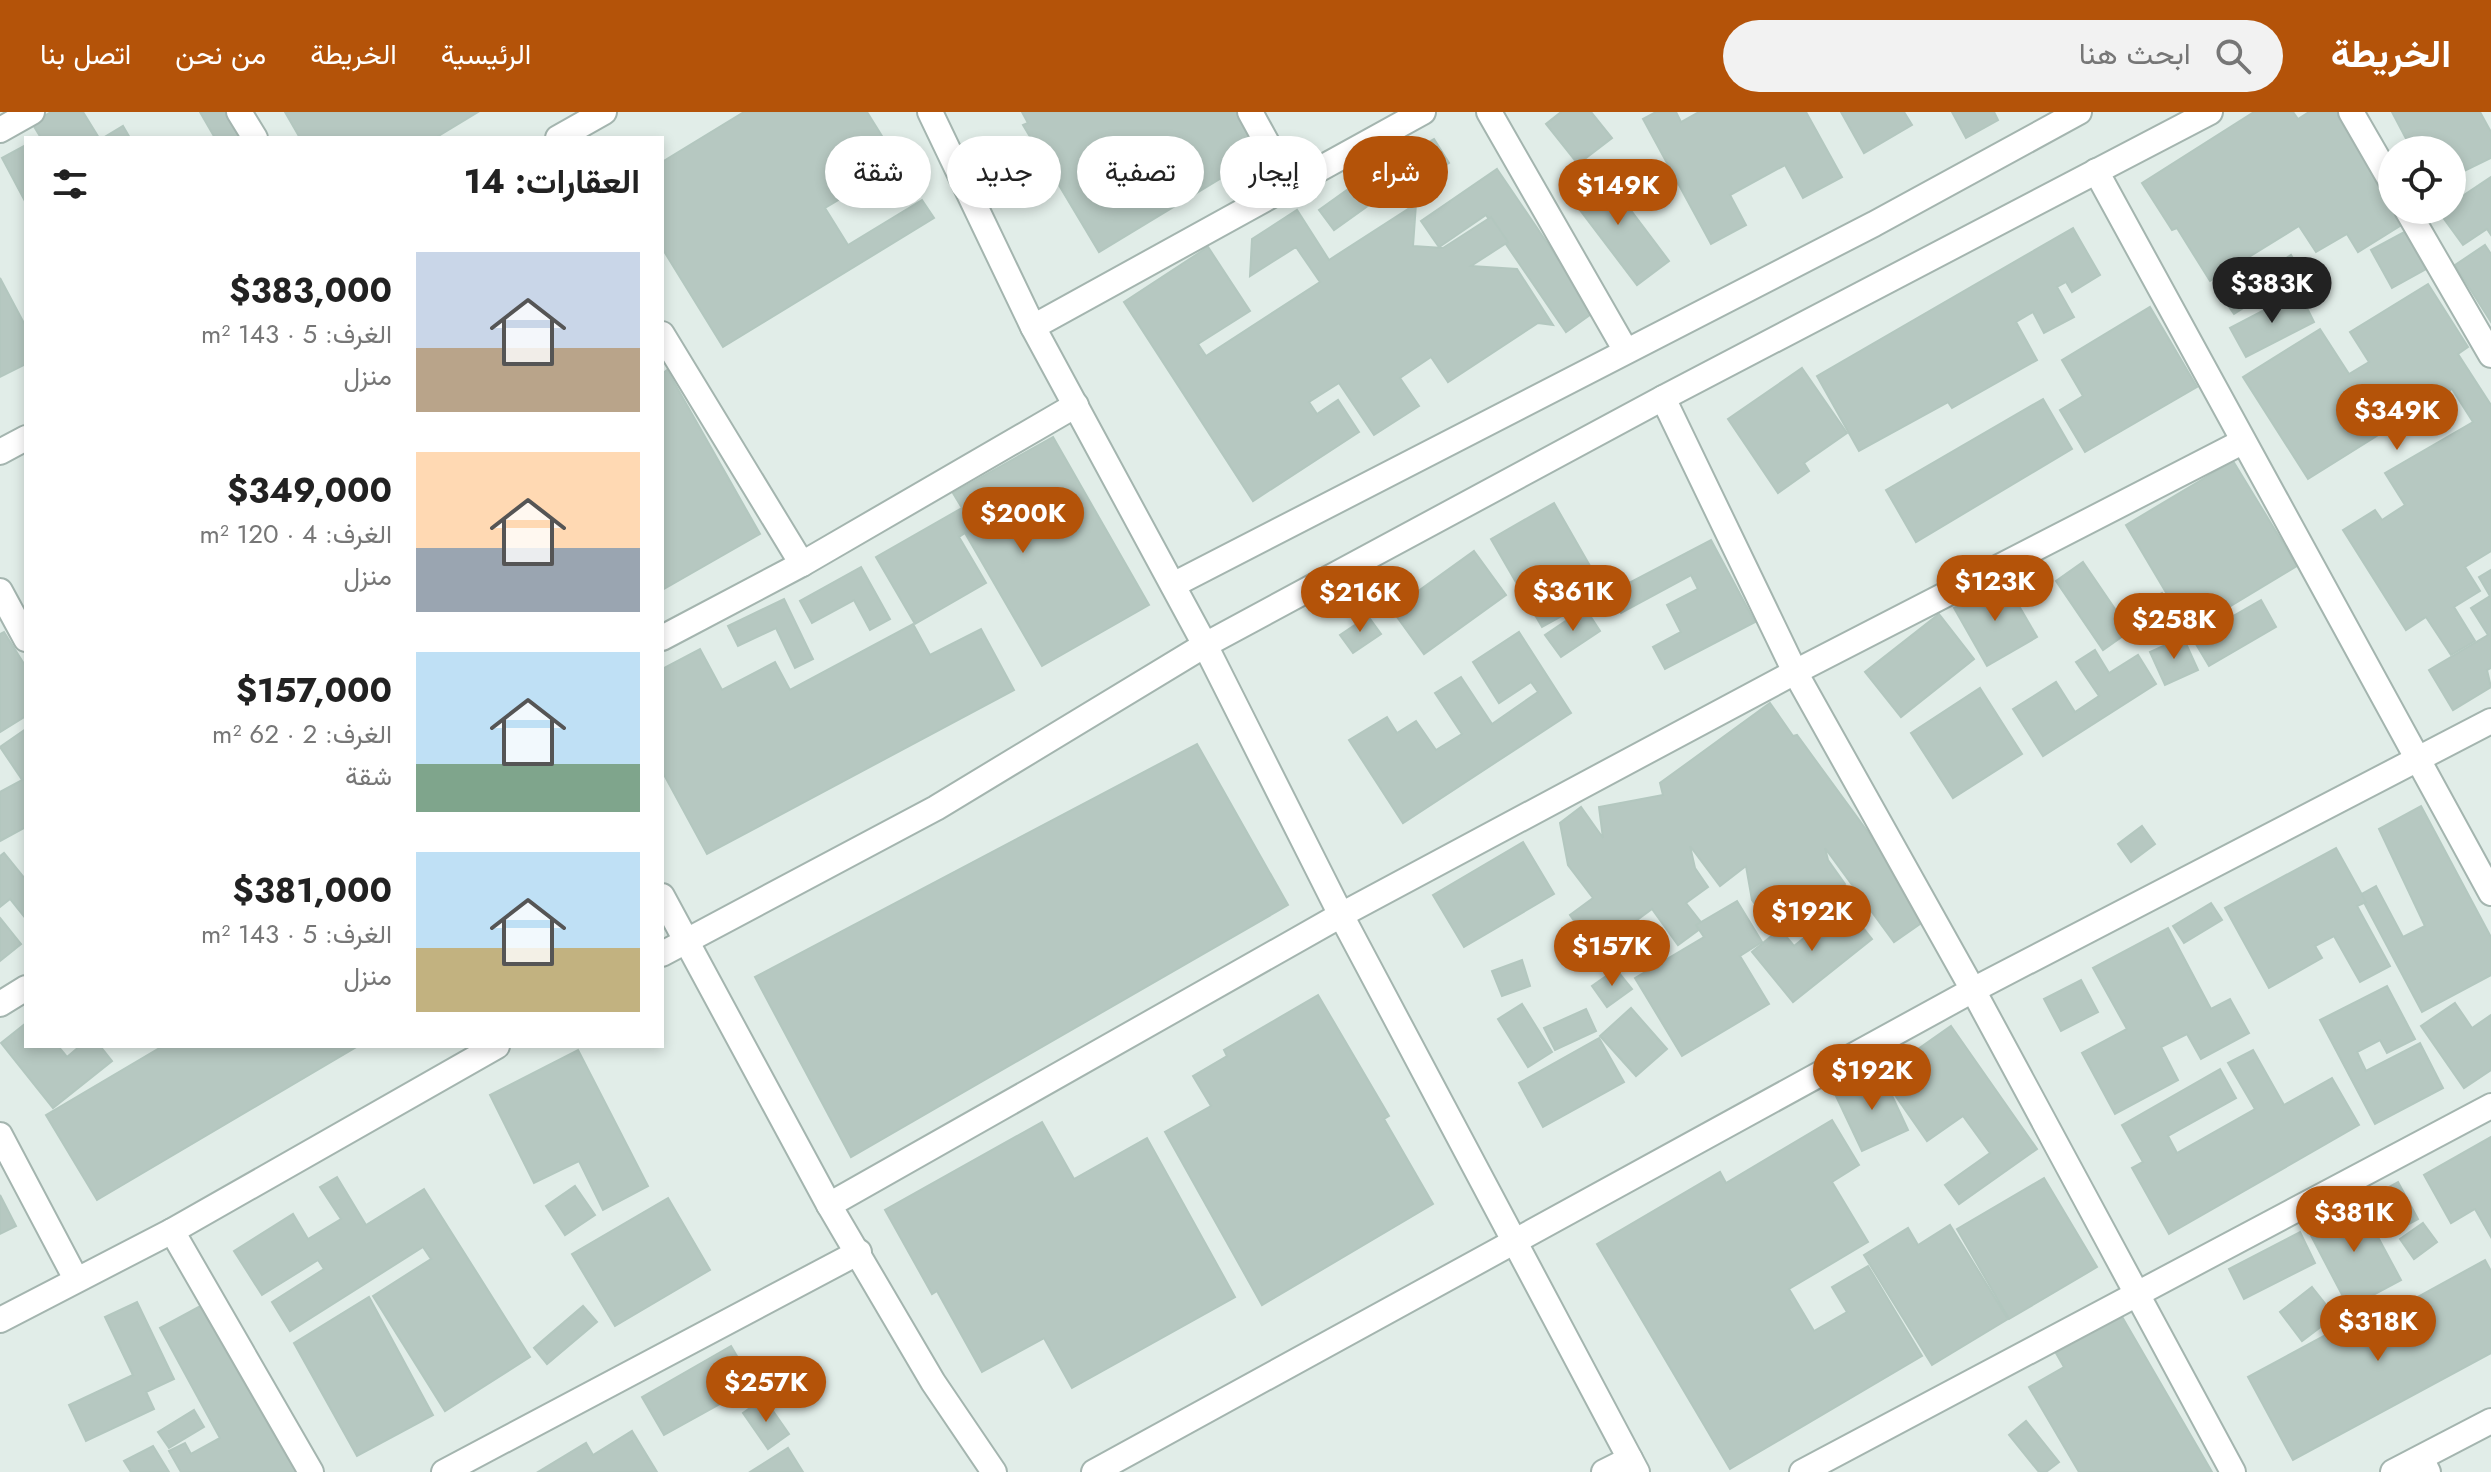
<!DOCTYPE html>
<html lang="ar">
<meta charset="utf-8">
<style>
:root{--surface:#fff;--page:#f2f2f2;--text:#222;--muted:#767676;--accent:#b45309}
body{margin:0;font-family:Jost,Vazirmatn,sans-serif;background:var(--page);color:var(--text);direction:rtl;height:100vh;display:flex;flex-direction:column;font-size:30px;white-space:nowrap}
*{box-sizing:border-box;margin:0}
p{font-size:26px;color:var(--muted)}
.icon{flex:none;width:44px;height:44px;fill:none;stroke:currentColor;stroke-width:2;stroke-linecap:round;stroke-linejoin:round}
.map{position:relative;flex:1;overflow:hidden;direction:ltr}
.panel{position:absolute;left:24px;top:24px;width:640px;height:912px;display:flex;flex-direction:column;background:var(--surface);border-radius:0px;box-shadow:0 4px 12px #0003;direction:rtl}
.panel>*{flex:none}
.banner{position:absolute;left:688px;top:24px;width:760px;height:72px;direction:rtl;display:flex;gap:16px}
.controls{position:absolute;left:2378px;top:24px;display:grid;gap:16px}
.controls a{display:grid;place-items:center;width:88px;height:88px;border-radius:50%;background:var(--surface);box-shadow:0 4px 12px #0003;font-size:40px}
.price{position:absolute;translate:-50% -68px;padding:0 18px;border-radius:28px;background:var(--accent);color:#fff;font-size:26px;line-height:52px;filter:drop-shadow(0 2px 4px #0008)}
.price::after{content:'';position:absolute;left:50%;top:48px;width:24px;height:18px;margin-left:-12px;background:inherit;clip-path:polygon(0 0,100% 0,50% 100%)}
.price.selected{background:#222;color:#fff}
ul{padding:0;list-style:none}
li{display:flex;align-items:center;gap:24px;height:200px;padding:0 24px}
li span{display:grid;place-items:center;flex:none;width:224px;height:160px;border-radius:0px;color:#555}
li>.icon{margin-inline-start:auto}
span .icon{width:96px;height:96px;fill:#fffc;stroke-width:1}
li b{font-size:34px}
h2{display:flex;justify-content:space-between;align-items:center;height:96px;padding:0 24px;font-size:34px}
.tag{padding:0 28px;border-radius:36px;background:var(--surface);box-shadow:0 4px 12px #0003;font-size:28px;line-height:72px}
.tag.selected{background:var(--accent);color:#fff}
header{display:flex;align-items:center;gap:48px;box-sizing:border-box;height:112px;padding:0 40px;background:var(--accent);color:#fff}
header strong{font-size:38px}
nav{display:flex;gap:44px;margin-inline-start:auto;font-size:28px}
.search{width:560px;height:72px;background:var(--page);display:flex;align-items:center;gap:20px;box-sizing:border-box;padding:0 28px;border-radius:44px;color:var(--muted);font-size:30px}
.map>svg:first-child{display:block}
</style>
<header>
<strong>الخريطة</strong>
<div class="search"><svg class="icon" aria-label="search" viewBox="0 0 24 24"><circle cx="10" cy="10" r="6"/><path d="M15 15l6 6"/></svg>ابحث هنا</div>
<nav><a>الرئيسية</a><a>الخريطة</a><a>من نحن</a><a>اتصل بنا</a></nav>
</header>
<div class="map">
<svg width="2491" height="1360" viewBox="0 0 2491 1360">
<rect width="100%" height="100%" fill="#e1ede8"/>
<g fill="#b6c8c1" stroke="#b3c7bf" stroke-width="2">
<path d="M51,0H83L99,26H41L32,11Z"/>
<path d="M200,0H233L248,26H215Z"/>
<path d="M285,0H478L435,26H300Z"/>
<path d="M744,0H867L918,82L901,93L882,62L825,96L848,133L922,88L934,106L723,235L662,136V50Z"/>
<path d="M1022,0H1243L1266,39L1099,140L1023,13L1028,11Z"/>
<path d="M1561,0H1591L1612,26L1578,52L1546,12Z"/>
<path d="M1656,0H1676L1681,10L1699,0H1806L1842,65L1803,86L1785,53L1730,83L1746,113L1711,132L1643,7Z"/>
<path d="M1841,0H1904L1912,13L1864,41Z"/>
<path d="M1952,0H1994L1998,8L1966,26Z"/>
<path d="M2254,0H2293L2298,7L2309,0H2339L2392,84V98H2401L2408,109L2358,140L2347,122L2316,140L2299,114L2210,169L2177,116L2172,118L2142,71Z"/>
<path d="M2392,0H2480L2491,20V46L2452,65V38H2412Z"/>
<path d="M123,14L130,26H103Z"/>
<path d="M1434,27L1449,51L1405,76L1391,51Z"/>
<path d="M26,33V91L2,46Z"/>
<path d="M1599,56L1669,149L1637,173L1567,81Z"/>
<path d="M1497,57L1594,200L1566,220L1486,103L1439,135L1421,109Z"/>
<path d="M1375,58L1390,78L1334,118L1319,98Z"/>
<path d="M2491,65V123L2487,117L2463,133L2439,100L2452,98V91Z"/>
<path d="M1416,92L1413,134L1443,136L1491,105L1508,130L1471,154L1517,157L1553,213L1538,211L1448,270L1431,245L1400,266L1419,294L1374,323L1339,271L1309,290L1317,302L1338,288L1359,320L1253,389L1124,190L1208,135L1250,199L1198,232L1206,244L1320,170L1296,135L1250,164L1252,127L1297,98L1329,148Z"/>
<path d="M2073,116L2100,163L2072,180L2066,170L2057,175L2074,205L2044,221L2033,200L2016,210L2037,248L1952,296L1948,290L1859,339L1817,264Z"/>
<path d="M2406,119L2426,157L2392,176L2371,138Z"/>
<path d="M2485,133L2491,142V210L2455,153Z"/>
<path d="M2291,143L2301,159L2234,202L2223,186Z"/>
<path d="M0,166L26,215V252L0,265Z"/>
<path d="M2428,172L2468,235L2458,242L2491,293V439L2465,455L2480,479L2454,495L2475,529L2451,543L2426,505L2406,518L2343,418L2375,398L2382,408L2405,393L2385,361L2473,310L2452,277L2308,367L2243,265L2320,217L2349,262L2369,250L2350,220Z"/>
<path d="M2299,180L2314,210L2246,245L2230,216Z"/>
<path d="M2150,195L2197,275L2085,340L2060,298L2083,284L2062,248Z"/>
<path d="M1802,256L1847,321L1804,351L1809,359L1778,381L1728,307Z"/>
<path d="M667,258L760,422L662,478V262Z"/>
<path d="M2043,287L2072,337L1916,430L1886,378Z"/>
<path d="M1053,325L1149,493L1042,554L965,421L959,425L986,471L915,512L876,445L962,396L953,381Z"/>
<path d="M2233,349L2297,454L2189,519L2126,413Z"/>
<path d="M1554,391L1605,480L1542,515L1491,427Z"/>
<path d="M1711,428L1755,510L1665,557L1653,535L1681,520L1667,493L1698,477L1691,463L1621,501L1610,481Z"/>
<path d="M1474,439L1506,483L1424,542L1392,498Z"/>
<path d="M2083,450L2130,519L2103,538L2056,469Z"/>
<path d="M861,455L890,507L870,518L854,488L812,511L800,489Z"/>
<path d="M2491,458V556L2487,558L2491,575L2453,598L2429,558L2488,523L2471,496L2490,484L2479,465Z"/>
<path d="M2004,468L2037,525L1987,554L1954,496Z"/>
<path d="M2162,481L2181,514L2166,523L2147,489Z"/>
<path d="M784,487L813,547L795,556L776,516L738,534L728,514Z"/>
<path d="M2261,488L2276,515L2209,554L2193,527Z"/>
<path d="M1585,496L1600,519L1561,545L1545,523Z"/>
<path d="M1939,502L1974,547L1901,605L1865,560Z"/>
<path d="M1368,504L1381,522L1353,541L1340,523Z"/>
<path d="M913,512L930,543L981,517L1014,578L707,742L662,659V557L700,537L722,578L775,550L790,578Z"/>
<path d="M4,520L26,555V604L0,620V522Z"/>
<path d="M1519,520L1571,601L1403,711L1349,628L1387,605L1397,621L1416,609L1436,638L1462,622L1435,581L1461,565L1492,612L1538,580L1531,570L1499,591L1473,550Z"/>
<path d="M2183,525L2198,558L2165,573L2150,540Z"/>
<path d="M2095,538L2109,561L2138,543L2156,572L2043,644L2013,597L2056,570L2075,600L2099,584L2076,550Z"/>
<path d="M1980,576L2022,642L1953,686L1911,621Z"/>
<path d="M1770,591L1793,624L1797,623L1930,805L1894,830L1825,736L1828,748L1845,772L1777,822L1752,788L1746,754L1720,774L1690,734L1695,756L1708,775L1686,791L1704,814L1678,833L1652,797L1595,839L1570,803L1593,786L1568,753L1560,711L1581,695L1603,726L1599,695L1663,683L1660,671Z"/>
<path d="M26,617V667L23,669L0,635Z"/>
<path d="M1197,632L1288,793L851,1045L755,865Z"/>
<path d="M26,666V715L0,729V680Z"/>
<path d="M2421,694L2491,825V863L2422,900L2360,783L2376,774L2403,825L2425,814L2379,717Z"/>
<path d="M2142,714L2155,732L2131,750L2118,732Z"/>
<path d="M1523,730L1554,782L1464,835L1433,783Z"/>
<path d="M2336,736L2366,790L2357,794L2390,854L2360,870L2334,824L2315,834L2322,846L2269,876L2225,796Z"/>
<path d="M4,741L26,768V807L10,787L0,795V744Z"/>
<path d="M1737,789L1762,830L1740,844L1769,892L1682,944L1635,866L1704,825L1696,813Z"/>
<path d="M2211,791L2222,808L2184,831L2173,814Z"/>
<path d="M1845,793L1872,827L1793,890L1752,840L1780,817L1794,834Z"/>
<path d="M0,806L21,832L0,849Z"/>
<path d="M2168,816L2211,897L2230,887L2249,921L2201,947L2187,922L2161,935L2178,968L2115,1002L2082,941L2127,917L2093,856Z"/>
<path d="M1522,848L1530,874L1502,884L1492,859Z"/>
<path d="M1616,857L1632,877L1607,895L1592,874Z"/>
<path d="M2081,868L2098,900L2061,919L2044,887Z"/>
<path d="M2387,874L2415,927L2387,941L2380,928L2357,940L2366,959L2420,931L2443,976L2375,1012L2320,908Z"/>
<path d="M1318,883L1389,1004L1384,1007L1433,1092L1262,1193L1165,1020L1211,994L1193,964L1227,944L1224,938Z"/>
<path d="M2455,891L2472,916L2491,903V958L2464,976L2421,914Z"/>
<path d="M1522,892L1552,940L1528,955L1498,907Z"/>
<path d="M1631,896L1667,937L1636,964L1600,924Z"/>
<path d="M1586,897L1596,919L1555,938L1544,916Z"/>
<path d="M26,911V934H58L67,945L80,934H100L112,949L53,996L1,931Z"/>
<path d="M1951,914L2037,1037L1959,1092L1945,1073L1990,1041L1963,1004L1927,1029L1881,963Z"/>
<path d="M1599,926L1624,970L1543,1015L1519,971Z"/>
<path d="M163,934H358L97,1088L46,1003Z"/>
<path d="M578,938L648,1074L603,1098L579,1049L534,1071L490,983Z"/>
<path d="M2253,938L2284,993L2332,966L2359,1013L2169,1122L2132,1056L2143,1050L2122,1013L2220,957L2236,986L2168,1024L2177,1041L2255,997L2228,951Z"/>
<path d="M1881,960L1908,1018L1862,1039L1835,982Z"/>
<path d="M1832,1008L1859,1053L1832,1070L1868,1130L1789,1177L1814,1219L1847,1200L1832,1175L1868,1154L1922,1244L1730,1357L1597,1132L1720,1060L1726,1071Z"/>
<path d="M1042,1010L1074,1067L1147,1026L1235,1185L1072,1276L1044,1226L982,1260L937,1179L932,1182L885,1098Z"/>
<path d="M2491,1025V1125L2475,1097L2451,1111L2424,1063Z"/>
<path d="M337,1065L366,1113L424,1077L530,1245L445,1299L373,1184L431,1147L423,1135L290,1219L272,1190L324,1157L318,1148L262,1183L234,1139L293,1102L308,1127L341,1107L320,1075Z"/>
<path d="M2044,1066L2097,1155L2009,1207L1957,1117Z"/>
<path d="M2398,1070L2418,1107L2394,1120L2373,1084Z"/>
<path d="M575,1074L595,1103L565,1123L546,1094Z"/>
<path d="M0,1083L16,1114L0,1122Z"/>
<path d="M668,1086L710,1158L615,1214L572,1142Z"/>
<path d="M2358,1088L2401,1168L2349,1196L2307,1116Z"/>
<path d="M2423,1111L2437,1130L2414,1147L2400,1127Z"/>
<path d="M1950,1113L2008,1207L1932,1253L1864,1143L1908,1116L1918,1133Z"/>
<path d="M2300,1120L2315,1151L2244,1187L2229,1157Z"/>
<path d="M2485,1148L2491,1159V1241L2293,1348L2248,1265L2331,1220L2336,1230Z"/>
<path d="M2312,1175L2335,1204L2302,1229L2280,1200Z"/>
<path d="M369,1185L433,1303L357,1344L294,1231Z"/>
<path d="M215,1186L311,1360H181L169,1339L185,1331L191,1342L220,1326L160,1216Z"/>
<path d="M137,1190L174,1267L146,1280L154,1297L86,1329L69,1293L133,1263L105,1205Z"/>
<path d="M583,1194L597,1210L547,1252L534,1236Z"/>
<path d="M2121,1203L2212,1360H2079L2029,1275L2064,1255L2056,1241Z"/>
<path d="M731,1234L754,1273L664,1323L642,1285Z"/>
<path d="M764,1286L789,1322L768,1337L743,1301Z"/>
<path d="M194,1298L204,1315L169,1336L158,1320Z"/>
<path d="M2026,1309L2059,1350L2046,1360H2039L2009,1323Z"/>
<path d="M632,1319L657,1360H538L586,1331L593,1343Z"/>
<path d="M153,1334L169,1360H131L124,1349Z"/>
<path d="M788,1336L803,1360H750Z"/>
</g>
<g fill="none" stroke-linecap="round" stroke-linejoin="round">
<g stroke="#a4b5af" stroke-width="28">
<g id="minor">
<path d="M239,0L255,26"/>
<path d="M1250,0L1290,73"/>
<path d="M1489,0L1626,239"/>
<path d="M2351,0L2392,71"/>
<path d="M0,18L32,0"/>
<path d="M558,26L604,0"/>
<path d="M2096,59L2491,781"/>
<path d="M2407,98L2491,243"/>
<path d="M1033,215L1423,0"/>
<path d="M662,222L802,452L662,526"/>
<path d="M1663,286L1795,560L1973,878L2233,1360"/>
<path d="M0,340L26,326"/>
<path d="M802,452L1076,293"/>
<path d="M1173,473L1874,112L2079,0"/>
<path d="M0,479L26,527"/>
<path d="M662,784L829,1093L933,1270L994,1360"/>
<path d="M662,842L936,696L1205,533L1663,286L2210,0"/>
<path d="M0,892L26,876"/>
<path d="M0,1023L76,1167"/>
<path d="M829,1093L1341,803L1795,560L2242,330"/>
<path d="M172,1119L311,1360"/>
<path d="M0,1208L172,1119L497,934"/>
<path d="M2421,1346L2428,1360"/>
<path d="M444,1360L859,1140"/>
<path d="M1094,1360L1973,878L2491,609"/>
<path d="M1604,1360L1630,1347"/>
<path d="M1802,1360L2491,994"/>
</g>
</g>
<g stroke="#a4b5af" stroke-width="28">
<g id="tertiary">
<path d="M930,0L1033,215L1205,533L1341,803L1637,1360"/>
<path d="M2393,1360L2491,1309"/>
</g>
</g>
<use href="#minor" stroke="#fff" stroke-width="24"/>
<use href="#tertiary" stroke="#fff" stroke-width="24"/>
</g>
</svg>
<div class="controls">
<a><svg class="icon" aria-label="locate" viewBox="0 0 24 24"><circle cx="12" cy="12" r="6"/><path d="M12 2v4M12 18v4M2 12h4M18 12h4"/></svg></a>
</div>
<b class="price" style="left:1618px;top:115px">$149K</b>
<b class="price selected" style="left:2272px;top:213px">$383K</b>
<b class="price" style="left:2397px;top:340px">$349K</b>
<b class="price" style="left:1023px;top:443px">$200K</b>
<b class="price" style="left:1995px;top:511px">$123K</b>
<b class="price" style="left:1573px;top:521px">$361K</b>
<b class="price" style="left:1360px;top:522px">$216K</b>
<b class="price" style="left:2174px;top:549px">$258K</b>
<b class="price" style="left:1812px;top:841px">$192K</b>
<b class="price" style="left:1612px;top:876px">$157K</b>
<b class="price" style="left:1872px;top:1000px">$192K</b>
<b class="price" style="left:2354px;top:1142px">$381K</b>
<b class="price" style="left:2378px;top:1251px">$318K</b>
<b class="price" style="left:766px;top:1312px">$257K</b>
<div class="banner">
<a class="tag selected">شراء</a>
<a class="tag">إيجار</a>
<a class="tag">تصفية</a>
<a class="tag">جديد</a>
<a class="tag">شقة</a>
</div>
<section class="panel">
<h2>العقارات: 14<svg class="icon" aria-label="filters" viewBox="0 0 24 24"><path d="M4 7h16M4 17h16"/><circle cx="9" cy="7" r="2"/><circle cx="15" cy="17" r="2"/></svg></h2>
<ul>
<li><span style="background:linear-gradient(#c9d6e8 60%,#b9a48a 0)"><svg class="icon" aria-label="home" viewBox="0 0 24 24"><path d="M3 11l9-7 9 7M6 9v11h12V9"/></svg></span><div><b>$383,000</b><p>الغرف: 5 · 143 m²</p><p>منزل</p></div></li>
<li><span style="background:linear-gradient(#ffd9b3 60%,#9aa5b1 0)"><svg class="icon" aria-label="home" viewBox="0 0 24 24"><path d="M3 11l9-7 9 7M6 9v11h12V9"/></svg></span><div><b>$349,000</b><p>الغرف: 4 · 120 m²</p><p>منزل</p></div></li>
<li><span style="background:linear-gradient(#bfe0f5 70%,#7fa58c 0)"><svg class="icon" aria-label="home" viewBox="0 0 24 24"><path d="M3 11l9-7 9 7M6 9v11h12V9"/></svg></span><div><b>$157,000</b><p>الغرف: 2 · 62 m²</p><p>شقة</p></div></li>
<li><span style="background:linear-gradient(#bfe0f5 60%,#c2b280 0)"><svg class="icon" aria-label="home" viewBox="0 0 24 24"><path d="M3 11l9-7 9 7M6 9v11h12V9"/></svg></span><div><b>$381,000</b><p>الغرف: 5 · 143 m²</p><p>منزل</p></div></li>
</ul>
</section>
</div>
